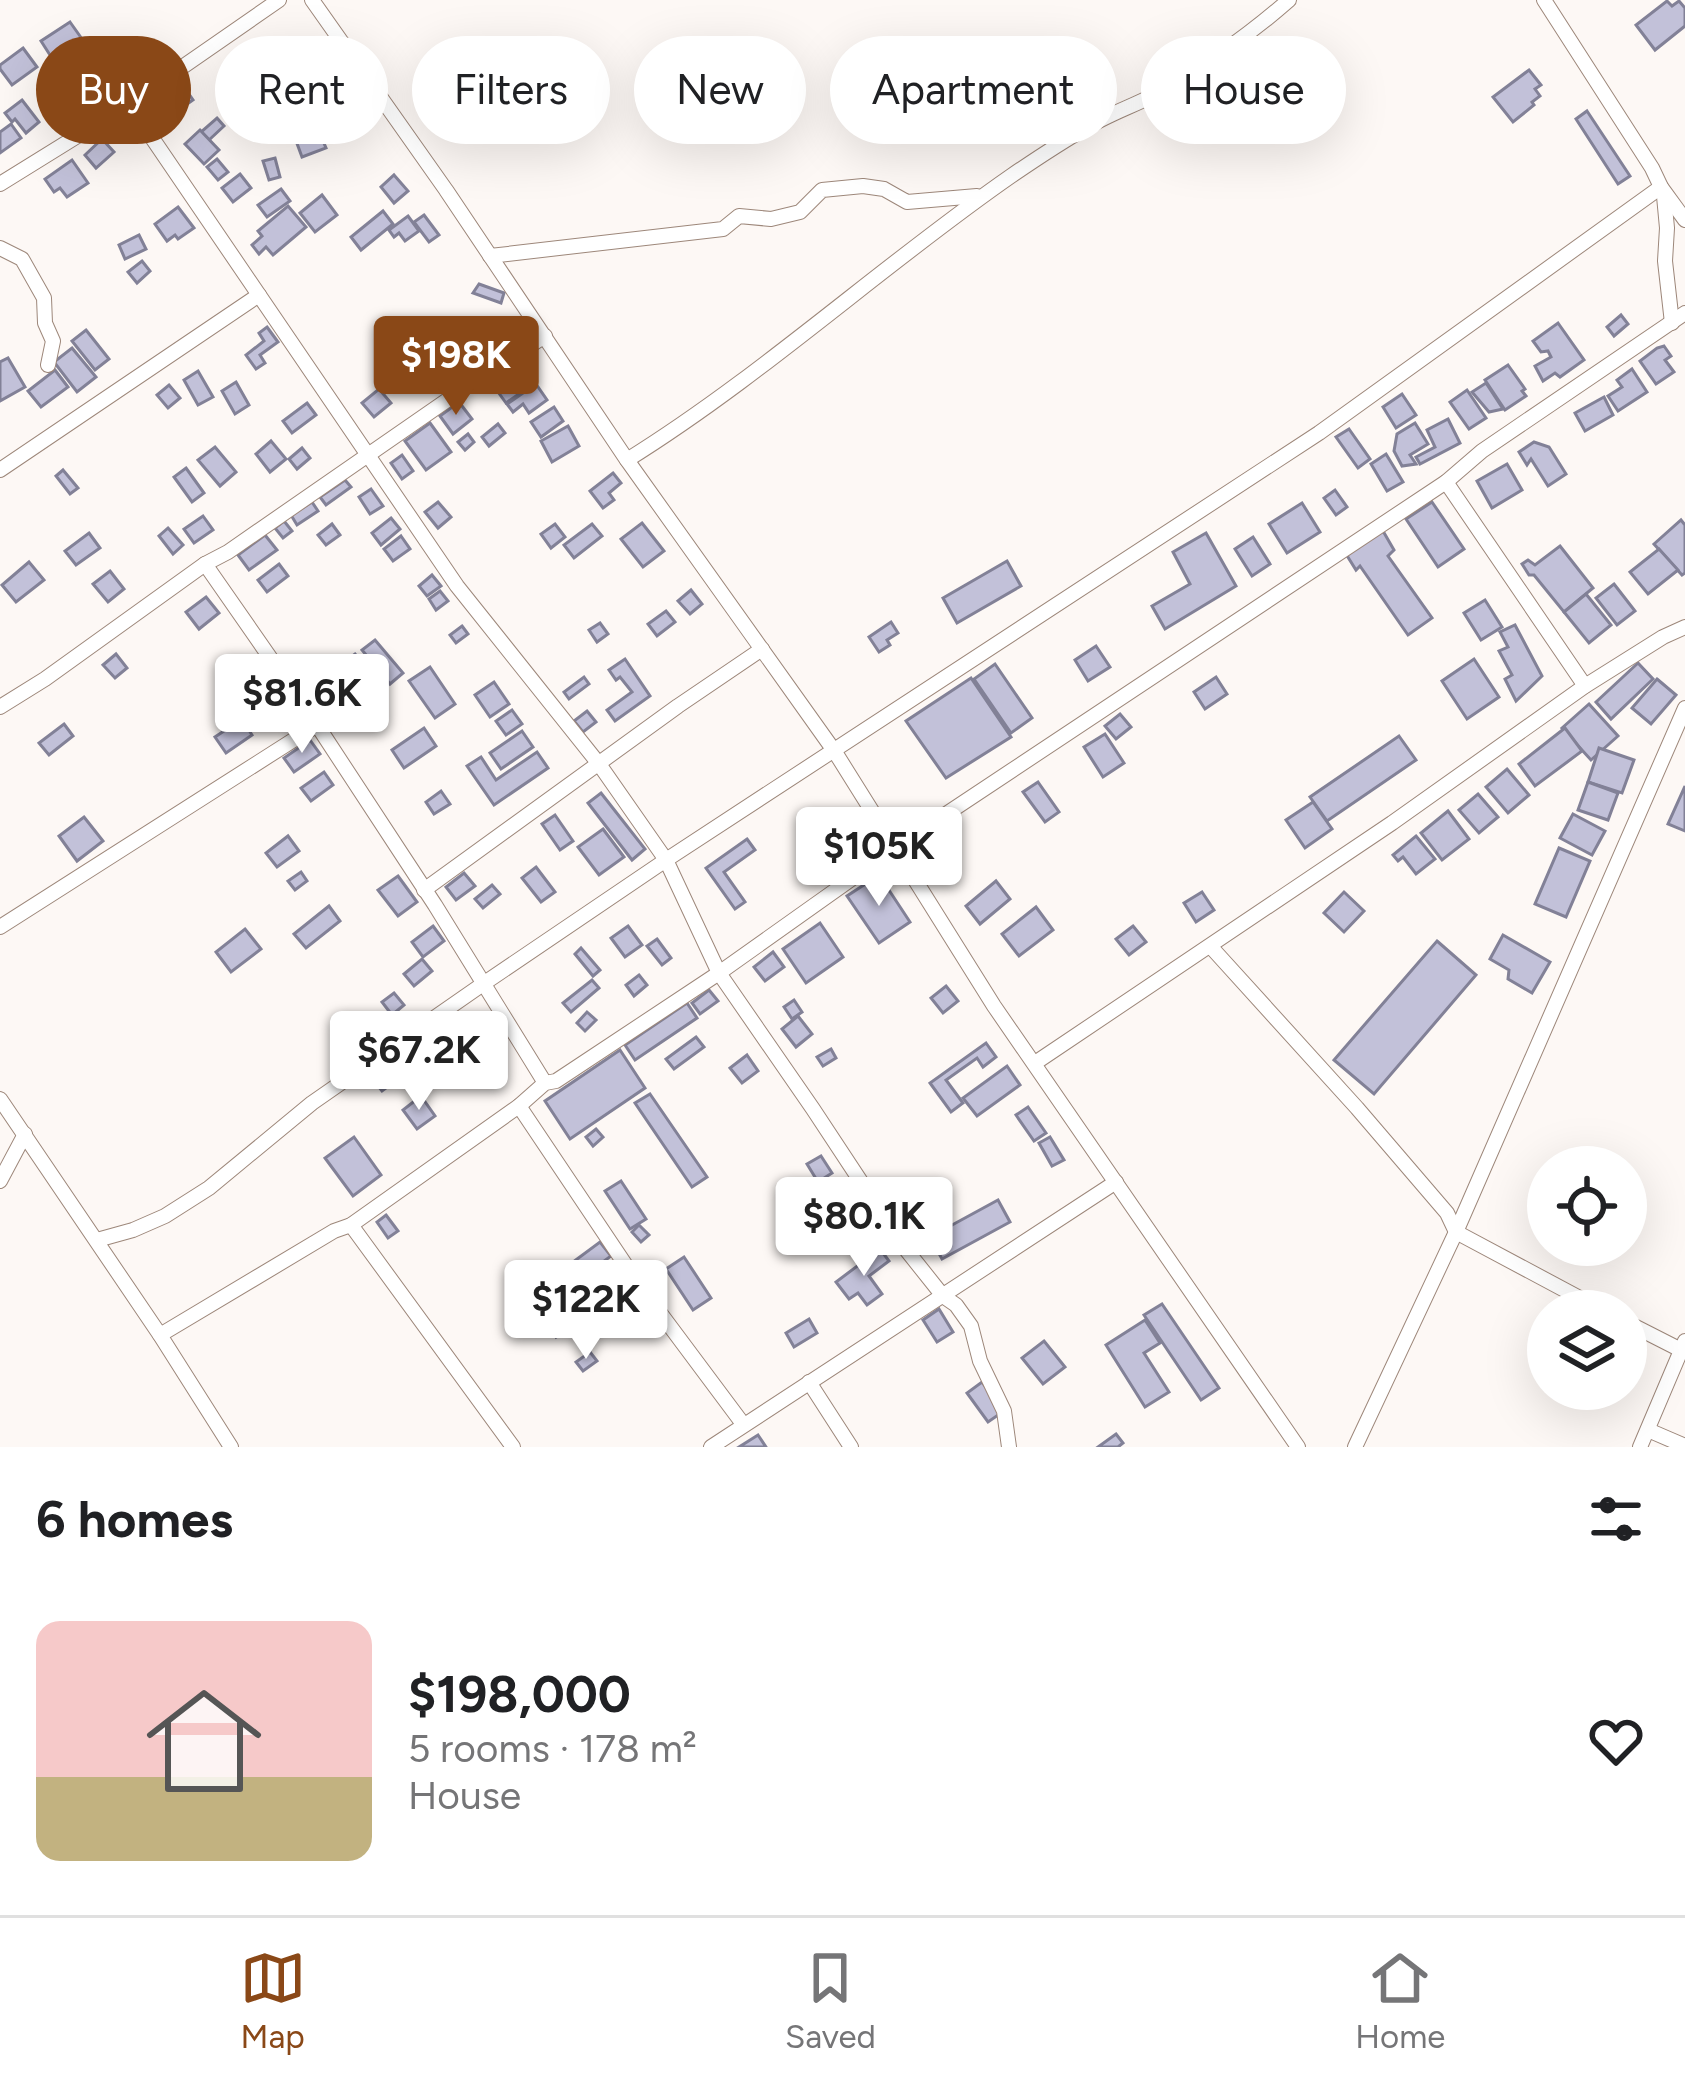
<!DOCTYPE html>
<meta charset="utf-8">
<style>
:root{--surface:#fff;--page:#f2f2f2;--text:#202124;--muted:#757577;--line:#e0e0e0;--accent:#8a4817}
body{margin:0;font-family:Figtree,sans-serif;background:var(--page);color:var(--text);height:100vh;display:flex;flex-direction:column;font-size:45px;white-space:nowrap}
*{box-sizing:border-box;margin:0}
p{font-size:39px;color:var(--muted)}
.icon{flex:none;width:66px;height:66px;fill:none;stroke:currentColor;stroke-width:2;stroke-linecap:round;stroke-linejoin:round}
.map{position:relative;height:1447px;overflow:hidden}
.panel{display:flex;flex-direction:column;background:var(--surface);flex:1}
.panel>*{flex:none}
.top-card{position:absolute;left:36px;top:36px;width:1614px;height:108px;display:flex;gap:24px}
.buttons{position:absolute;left:1527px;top:1146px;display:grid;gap:24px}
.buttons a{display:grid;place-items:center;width:120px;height:120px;border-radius:50%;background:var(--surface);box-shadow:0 12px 48px #0002;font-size:60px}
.price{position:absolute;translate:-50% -102px;padding:0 27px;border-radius:12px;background:#fff;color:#222;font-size:39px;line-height:78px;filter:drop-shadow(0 3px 6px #0008)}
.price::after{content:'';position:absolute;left:50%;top:72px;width:36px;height:27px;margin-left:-18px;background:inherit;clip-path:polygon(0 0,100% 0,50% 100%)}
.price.active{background:var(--accent);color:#fff}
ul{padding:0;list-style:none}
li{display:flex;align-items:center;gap:36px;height:300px;padding:0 36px}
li+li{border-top:3px solid var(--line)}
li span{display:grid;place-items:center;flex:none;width:336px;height:240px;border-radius:24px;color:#555}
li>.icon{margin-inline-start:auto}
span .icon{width:144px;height:144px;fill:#fffc;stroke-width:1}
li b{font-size:51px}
h2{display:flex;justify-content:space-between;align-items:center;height:144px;padding:0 36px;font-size:51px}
.chip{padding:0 42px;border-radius:54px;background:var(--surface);box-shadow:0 12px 48px #0002;font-size:42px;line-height:108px}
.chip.active{background:var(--accent);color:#fff}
.tab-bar{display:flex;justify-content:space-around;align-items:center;height:168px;border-top:3px solid var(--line);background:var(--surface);font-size:33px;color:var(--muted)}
.tab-bar a{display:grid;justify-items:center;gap:6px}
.tab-bar .active{color:var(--accent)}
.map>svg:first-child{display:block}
</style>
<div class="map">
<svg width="1685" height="1447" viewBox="0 0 1685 1447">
<rect width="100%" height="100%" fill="#fdf8f5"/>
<g fill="#c2c1d9" stroke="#828197" stroke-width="3">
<path d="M1667,1L1672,6L1679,1L1685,8V26L1655,50L1636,25Z"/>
<path d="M70,22L87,46L57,66L41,41Z"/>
<path d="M122,39L133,55L124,62L112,46Z"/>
<path d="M258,42L282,78L261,92L237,56Z"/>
<path d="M23,48L37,67L12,85L0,69V65Z"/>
<path d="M106,50L124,72L113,81L95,59Z"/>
<path d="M80,54L93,73L98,70L107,85L79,104L57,70Z"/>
<path d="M1529,70L1541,85L1535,89L1540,96L1532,102L1534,105L1513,122L1493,97Z"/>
<path d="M879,84L896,111L878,123L871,113L876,110L872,105L868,108L860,97Z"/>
<path d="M184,87L193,100L176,112L180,117L170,124L157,106Z"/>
<path d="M22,100L39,122L26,133L15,119L12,122L5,113Z"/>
<path d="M1587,111L1630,176L1618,184L1576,119Z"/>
<path d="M217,118L224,126L209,140L201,132Z"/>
<path d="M11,124L21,138L0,153V132Z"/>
<path d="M318,129L326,148L302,157L295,138Z"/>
<path d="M200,130L219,150L204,164L185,144Z"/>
<path d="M102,139L114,152L96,168L85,155Z"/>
<path d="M275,158L280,177L269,180L263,161Z"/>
<path d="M217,159L228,172L218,180L207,167Z"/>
<path d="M72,160L88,183L67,197L60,188L54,192L45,179Z"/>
<path d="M240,174L251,188L233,202L222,188Z"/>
<path d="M394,175L408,191L394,203L381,187Z"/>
<path d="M281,189L290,201L267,217L258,205Z"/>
<path d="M322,195L337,215L315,232L300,213Z"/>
<path d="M288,206L306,227L273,255L266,247L259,254L252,245L262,236L258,231Z"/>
<path d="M178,207L194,228L178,239L175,235L167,241L155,224Z"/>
<path d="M383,211L393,224L361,250L351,237Z"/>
<path d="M424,215L439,235L429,242L414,222Z"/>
<path d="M408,216L419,231L405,241L399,233L394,237L389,230Z"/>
<path d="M139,235L146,249L125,259L119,245Z"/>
<path d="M142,261L150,271L137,283L128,272Z"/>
<path d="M479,284L504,293L501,303L473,293Z"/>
<path d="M1621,315L1628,324L1614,336L1607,327Z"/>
<path d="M487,318L498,333L470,352L460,336Z"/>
<path d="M1558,323L1584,360L1560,377L1555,373L1543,381L1535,366L1551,357L1548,351L1541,352L1533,341Z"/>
<path d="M267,327L278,342L260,355L265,363L256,369L246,355L264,341L259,333Z"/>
<path d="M449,329L468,356L438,376L419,351Z"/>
<path d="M86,330L109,359L95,370L72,341Z"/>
<path d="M1664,346L1671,356L1665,360L1674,372L1656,384L1640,361L1657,348Z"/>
<path d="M72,348L96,377L77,392L54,362Z"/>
<path d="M8,358L25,387L0,401V362Z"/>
<path d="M1508,365L1525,389L1522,391L1526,396L1505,410L1485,380Z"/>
<path d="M526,368L536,382L506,403L496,389Z"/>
<path d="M1632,369L1647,392L1618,411L1608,396L1622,387L1617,380Z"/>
<path d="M55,370L68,387L41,407L28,391Z"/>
<path d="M198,371L213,397L198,405L184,380Z"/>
<path d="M236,382L249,405L235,414L222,391Z"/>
<path d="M1486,383L1503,409L1489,412L1472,392Z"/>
<path d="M536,384L547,400L529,413L523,404L513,412L507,404Z"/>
<path d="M169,385L180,398L168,408L157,395Z"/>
<path d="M379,389L391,403L374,417L362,403Z"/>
<path d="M1467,390L1486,418L1469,429L1450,402Z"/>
<path d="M1402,394L1416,415L1396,428L1383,407Z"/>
<path d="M1604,397L1613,415L1585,431L1575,413Z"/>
<path d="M459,402L472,419L453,434L440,416Z"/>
<path d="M307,403L316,415L292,433L283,421Z"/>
<path d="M554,407L563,421L541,437L531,422Z"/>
<path d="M1448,419L1460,443L1420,464L1416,457L1435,447L1427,430Z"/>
<path d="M430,423L451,452L426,470L405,441Z"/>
<path d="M1415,423L1428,444L1410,455L1416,464L1402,466L1394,451L1397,434Z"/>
<path d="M498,424L505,433L489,446L482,437Z"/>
<path d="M568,426L579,446L552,462L541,441Z"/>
<path d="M1349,429L1370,459L1358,468L1336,437Z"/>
<path d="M468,434L474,442L465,450L458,442Z"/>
<path d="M271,441L286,459L270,472L256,454Z"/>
<path d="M1534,442L1549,447L1566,474L1548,486L1531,459L1527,465L1519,452Z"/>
<path d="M215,447L236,472L220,486L198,460Z"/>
<path d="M302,448L310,458L297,469L289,459Z"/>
<path d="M1386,454L1403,482L1387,491L1371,464Z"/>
<path d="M402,455L413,471L402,479L391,463Z"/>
<path d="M1507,464L1522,490L1492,508L1477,481Z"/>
<path d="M186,468L204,493L192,502L174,477Z"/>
<path d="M63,470L78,488L70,494L56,476Z"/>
<path d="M613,473L621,483L609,493L614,500L603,508L590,491Z"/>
<path d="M345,480L351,487L326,505L320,497Z"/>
<path d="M371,489L383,506L370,514L359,497Z"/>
<path d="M1335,490L1347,507L1336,515L1324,498Z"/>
<path d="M312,502L318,511L297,525L291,515Z"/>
<path d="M438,502L451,517L438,528L425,512Z"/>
<path d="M1432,502L1464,549L1438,567L1406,519Z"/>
<path d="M1302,503L1320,532L1287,553L1269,524Z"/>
<path d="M203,516L213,530L194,543L184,529Z"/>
<path d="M391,518L400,529L381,545L372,533Z"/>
<path d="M1681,520L1685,525V573L1682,575L1654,544Z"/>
<path d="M284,521L292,531L283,538L275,528Z"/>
<path d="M642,523L664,551L643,567L621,539Z"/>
<path d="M332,524L340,535L326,545L318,535Z"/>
<path d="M555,524L565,537L551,548L541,534Z"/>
<path d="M592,524L602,536L574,558L564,545Z"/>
<path d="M168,528L183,545L173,554L159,536Z"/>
<path d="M1383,531L1394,550L1388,556L1432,618L1408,635L1360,566L1356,570L1346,554Z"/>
<path d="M89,533L100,548L76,565L65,551Z"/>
<path d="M1206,533L1236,586L1165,629L1152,606L1190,584L1173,552Z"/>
<path d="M265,535L277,550L249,570L238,555Z"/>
<path d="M401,536L410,549L393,561L384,549Z"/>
<path d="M1253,537L1270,564L1252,576L1235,549Z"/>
<path d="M1560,546L1593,588L1564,612L1534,575H1529L1522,564L1528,560L1535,565Z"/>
<path d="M1659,549L1678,570L1648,594L1630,572Z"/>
<path d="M1007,561L1021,586L957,623L943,598Z"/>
<path d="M29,562L44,580L16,602L2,585Z"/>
<path d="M279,564L288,576L267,592L258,580Z"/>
<path d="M110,571L124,589L108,602L93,584Z"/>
<path d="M432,575L441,586L427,596L419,586Z"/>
<path d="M1614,584L1635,611L1617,625L1596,598Z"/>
<path d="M691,590L702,604L690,614L678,601Z"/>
<path d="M440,591L448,601L436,610L429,599Z"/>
<path d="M1586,594L1611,625L1589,643L1564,612Z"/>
<path d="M206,597L219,613L199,629L186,612Z"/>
<path d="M1485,600L1502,627L1481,640L1464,613Z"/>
<path d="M666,611L675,622L657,636L648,624Z"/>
<path d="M891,622L898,633L887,640L890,645L879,652L869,637Z"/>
<path d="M600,623L608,634L597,642L589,630Z"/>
<path d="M1515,625L1542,676L1516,701L1505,679L1512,675L1499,651L1508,647L1500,632Z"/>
<path d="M462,626L468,634L456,643L450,635Z"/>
<path d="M375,640L403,673L390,684L362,650Z"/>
<path d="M1096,646L1110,667L1088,681L1075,660Z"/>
<path d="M116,654L127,668L115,678L103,665Z"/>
<path d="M355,654L365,666L353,676L343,663Z"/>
<path d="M625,659L650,696L615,721L607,710L632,692L620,677L616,680L609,670Z"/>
<path d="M1474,659L1499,697L1467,719L1442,681Z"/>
<path d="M1638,663L1653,679L1611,719L1596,702Z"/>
<path d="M253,664L263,678L241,692L232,678Z"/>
<path d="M339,664L349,678L330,693L319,679Z"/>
<path d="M995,664L1032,718L1011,733L974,679Z"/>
<path d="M430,667L455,704L435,718L409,681Z"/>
<path d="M584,677L589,684L569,699L564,692Z"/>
<path d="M1216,677L1227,694L1205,709L1194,692Z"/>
<path d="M971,678L1011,737L946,778L906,721Z"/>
<path d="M1657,679L1676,695L1651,724L1632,708Z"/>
<path d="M494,682L509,704L490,717L475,695Z"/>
<path d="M1589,704L1618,736L1591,760L1562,728Z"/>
<path d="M512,710L522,724L506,735L496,721Z"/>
<path d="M587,711L596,722L583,732L574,721Z"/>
<path d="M1120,714L1131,727L1116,739L1105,726Z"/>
<path d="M242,719L252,735L226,753L215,737Z"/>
<path d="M64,724L73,736L49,755L39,743Z"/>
<path d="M424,728L436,746L404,768L392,750Z"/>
<path d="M1565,728L1582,751L1535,786L1519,764Z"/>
<path d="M522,731L533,747L501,769L490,753Z"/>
<path d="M1105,734L1124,763L1103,777L1084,747Z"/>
<path d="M1399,736L1416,760L1327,821L1310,797Z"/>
<path d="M310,740L320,754L294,772L284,758Z"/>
<path d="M1599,748L1634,760L1622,793L1588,782Z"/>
<path d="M537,752L548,768L494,805L467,766L481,757L496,780Z"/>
<path d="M1507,769L1529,795L1508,813L1486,787Z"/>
<path d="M324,772L333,785L311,801L301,788Z"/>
<path d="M1038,782L1059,812L1045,822L1023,792Z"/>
<path d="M1588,782L1618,793L1608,820L1578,810Z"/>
<path d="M1685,786V831L1668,824Z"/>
<path d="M441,791L450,804L434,814L426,802Z"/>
<path d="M601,793L645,849L632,860L588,803Z"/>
<path d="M1478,794L1498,817L1479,833L1459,810Z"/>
<path d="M1313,802L1332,829L1305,848L1286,820Z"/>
<path d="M1448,811L1469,839L1442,860L1421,833Z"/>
<path d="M1573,814L1605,831L1592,855L1560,838Z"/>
<path d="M555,815L573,841L560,850L542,824Z"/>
<path d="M84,817L103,841L77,861L59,836Z"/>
<path d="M603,829L624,857L599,875L578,847Z"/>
<path d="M288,836L299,851L277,867L266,853Z"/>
<path d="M1416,836L1435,859L1416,874L1403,857L1398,861L1393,855Z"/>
<path d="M747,839L755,850L724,872L745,902L735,909L706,868Z"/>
<path d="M1559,848L1590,861L1566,917L1535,904Z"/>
<path d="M536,867L555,892L541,902L522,878Z"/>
<path d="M301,872L307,881L295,890L288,881Z"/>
<path d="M464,873L475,886L456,900L446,887Z"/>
<path d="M879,875L910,922L879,943L847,896Z"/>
<path d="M398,876L417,902L398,916L378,890Z"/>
<path d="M996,881L1010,899L980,924L966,906Z"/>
<path d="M492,885L500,894L483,908L475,899Z"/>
<path d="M1202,892L1214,910L1196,922L1184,903Z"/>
<path d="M1344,892L1364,911L1344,932L1324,913Z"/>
<path d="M329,906L340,921L306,948L294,934Z"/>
<path d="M1036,907L1053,930L1019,956L1002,934Z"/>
<path d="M820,923L843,957L806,983L783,949Z"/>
<path d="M433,926L444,941L423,957L412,942Z"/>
<path d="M628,926L642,945L625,957L611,938Z"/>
<path d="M1133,926L1146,942L1129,955L1116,939Z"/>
<path d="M245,929L261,949L231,972L216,952Z"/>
<path d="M1503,935L1550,962L1532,993L1508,979L1509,970L1490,959Z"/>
<path d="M657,939L671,958L662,965L647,946Z"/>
<path d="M1437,941L1476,975L1374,1094L1334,1060Z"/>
<path d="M581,948L600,970L593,976L575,954Z"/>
<path d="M773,952L784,967L765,981L754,967Z"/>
<path d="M422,959L432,971L414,986L404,974Z"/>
<path d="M639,975L647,985L634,996L626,985Z"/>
<path d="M592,980L599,988L571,1012L563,1003Z"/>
<path d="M946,986L958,1001L943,1013L931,998Z"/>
<path d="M709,990L718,1001L700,1014L692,1003Z"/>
<path d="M394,993L404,1005L392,1015L382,1002Z"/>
<path d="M794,1000L802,1012L792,1019L784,1007Z"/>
<path d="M687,1003L697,1018L635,1060L625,1045Z"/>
<path d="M587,1012L596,1020L585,1031L577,1023Z"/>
<path d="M493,1014L508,1033L487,1050L472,1031Z"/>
<path d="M798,1016L812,1034L796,1047L782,1029Z"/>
<path d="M461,1020L484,1054L453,1075L430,1041Z"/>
<path d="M696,1037L704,1047L674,1069L666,1059Z"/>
<path d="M986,1043L996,1057L983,1067L977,1058L946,1080L963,1103L951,1112L930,1083Z"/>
<path d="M831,1049L836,1058L823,1066L817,1057Z"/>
<path d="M620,1050L645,1088L570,1139L545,1101Z"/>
<path d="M747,1055L758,1071L742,1083L730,1068Z"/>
<path d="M480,1058L488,1068L477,1077L469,1067Z"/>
<path d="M406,1060L412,1069L382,1091L375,1082Z"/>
<path d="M1007,1066L1020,1085L977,1116L963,1098Z"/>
<path d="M650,1094L707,1177L692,1187L635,1103Z"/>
<path d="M421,1096L435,1116L417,1129L403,1110Z"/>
<path d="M1028,1107L1046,1133L1034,1141L1016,1115Z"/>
<path d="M596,1129L603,1137L593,1146L586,1137Z"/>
<path d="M354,1137L381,1175L353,1196L325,1158Z"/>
<path d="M1050,1137L1064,1160L1052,1166L1039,1143Z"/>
<path d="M821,1156L832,1173L818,1182L807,1164Z"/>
<path d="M621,1181L646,1219L630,1229L605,1191Z"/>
<path d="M998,1200L1010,1222L942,1259L930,1237Z"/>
<path d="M386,1215L398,1231L388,1238L377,1222Z"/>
<path d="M639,1225L649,1235L641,1242L632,1232Z"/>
<path d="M600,1242L611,1256L584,1276L573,1262Z"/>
<path d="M880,1249L889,1261L869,1276L882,1294L867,1305L858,1293L849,1299L836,1282Z"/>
<path d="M684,1257L711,1298L693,1310L666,1269Z"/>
<path d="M617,1269L630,1288L582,1321L569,1305Z"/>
<path d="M567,1274L574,1285L559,1295L577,1322L556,1337L531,1299Z"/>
<path d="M1162,1304L1219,1388L1201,1400L1144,1315Z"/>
<path d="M939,1309L953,1332L937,1342L923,1320Z"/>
<path d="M809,1319L817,1333L794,1347L786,1333Z"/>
<path d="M1145,1320L1160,1343L1144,1353L1169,1392L1145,1407L1106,1345Z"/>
<path d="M1044,1341L1065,1367L1043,1384L1022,1358Z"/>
<path d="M590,1352L597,1361L583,1371L576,1362Z"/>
<path d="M982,1382L1004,1411L988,1422L967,1393Z"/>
<path d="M1116,1434L1123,1443L1118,1447H1098Z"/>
<path d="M758,1435L766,1447H739Z"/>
</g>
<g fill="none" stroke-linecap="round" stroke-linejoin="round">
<g stroke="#9d877a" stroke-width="16">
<g id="street">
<path d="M312,0L446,190L627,460L835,752L994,1006L1298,1447"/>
<path d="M1544,0L1652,168L1661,187L1685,220"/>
<path d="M129,104L457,586L599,764L666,860L719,973L813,1109L904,1247L943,1296L956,1305L971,1326L980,1361L1004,1411L1009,1447"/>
<path d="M0,184L129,104L279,0"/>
<path d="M1664,196L1667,228L1665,261L1672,323"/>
<path d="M0,248L22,259L44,298L45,323L53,341L48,365"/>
<path d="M490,256L723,229L739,216L771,219L800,212L822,190L863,186L884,189L907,202L977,196"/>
<path d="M627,460C762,376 880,267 1011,176C1036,159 1061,142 1088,127C1109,114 1133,106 1154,95C1202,68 1248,36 1289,0"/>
<path d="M0,470L259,295"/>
<path d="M1446,482L1585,686"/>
<path d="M205,564L317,725L435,905L545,1083"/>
<path d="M0,707L45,679L205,564L228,552L482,376L545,336"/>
<path d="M424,890L678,706L762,649"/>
<path d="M0,927L317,725"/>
<path d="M1211,947L1357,1108L1447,1213L1456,1232L1604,1311"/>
<path d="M1035,1063L1392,823L1585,686L1663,637L1685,627"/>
<path d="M0,1099L160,1335L231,1447"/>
<path d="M519,1106L637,1282L743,1424"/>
<path d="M0,1181L25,1134"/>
<path d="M351,1225L513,1447"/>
<path d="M97,1240L133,1230L165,1216L209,1188L312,1103L483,984L666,860L1319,433L1661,187"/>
<path d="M1626,1322L1681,1350"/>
<path d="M160,1335L334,1231L351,1225L519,1106L545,1083L556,1081L719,973L895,848L1446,482L1482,451L1685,313"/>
<path d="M809,1382L851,1447"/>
<path d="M1648,1430L1685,1446"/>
<path d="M711,1447L1116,1182"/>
<path d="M1355,1447L1456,1232L1685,708"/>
<path d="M1640,1447L1685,1341"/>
</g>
</g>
<use href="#street" stroke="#fff" stroke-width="14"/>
</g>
</svg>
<div class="buttons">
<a><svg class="icon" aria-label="locate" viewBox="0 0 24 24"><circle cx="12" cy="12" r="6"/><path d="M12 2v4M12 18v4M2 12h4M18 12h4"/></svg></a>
<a><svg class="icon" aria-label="layers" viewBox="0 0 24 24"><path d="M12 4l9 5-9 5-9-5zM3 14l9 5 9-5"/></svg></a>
</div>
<b class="price active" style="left:456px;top:418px">$198K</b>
<b class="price" style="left:302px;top:756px">$81.6K</b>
<b class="price" style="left:879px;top:909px">$105K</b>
<b class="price" style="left:419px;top:1113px">$67.2K</b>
<b class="price" style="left:864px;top:1279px">$80.1K</b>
<b class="price" style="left:586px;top:1362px">$122K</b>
<div class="top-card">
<a class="chip active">Buy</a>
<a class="chip">Rent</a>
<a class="chip">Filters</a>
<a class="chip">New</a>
<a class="chip">Apartment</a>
<a class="chip">House</a>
</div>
</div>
<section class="panel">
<h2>6 homes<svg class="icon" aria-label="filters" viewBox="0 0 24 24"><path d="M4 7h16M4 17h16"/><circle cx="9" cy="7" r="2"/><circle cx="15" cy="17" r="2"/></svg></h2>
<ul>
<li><span style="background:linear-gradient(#f6c9c9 65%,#c2b280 0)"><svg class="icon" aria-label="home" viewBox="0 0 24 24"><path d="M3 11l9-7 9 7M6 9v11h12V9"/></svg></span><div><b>$198,000</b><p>5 rooms · 178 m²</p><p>House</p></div><svg class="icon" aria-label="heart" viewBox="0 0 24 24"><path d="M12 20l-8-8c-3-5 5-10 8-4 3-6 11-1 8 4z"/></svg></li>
</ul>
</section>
<nav class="tab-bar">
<a class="active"><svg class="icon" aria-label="map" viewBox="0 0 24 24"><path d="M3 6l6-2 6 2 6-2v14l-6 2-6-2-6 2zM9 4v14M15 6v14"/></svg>Map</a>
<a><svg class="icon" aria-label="saved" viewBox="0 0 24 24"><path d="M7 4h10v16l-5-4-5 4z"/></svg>Saved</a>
<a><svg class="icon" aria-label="home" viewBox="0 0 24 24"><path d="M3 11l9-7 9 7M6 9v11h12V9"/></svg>Home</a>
</nav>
